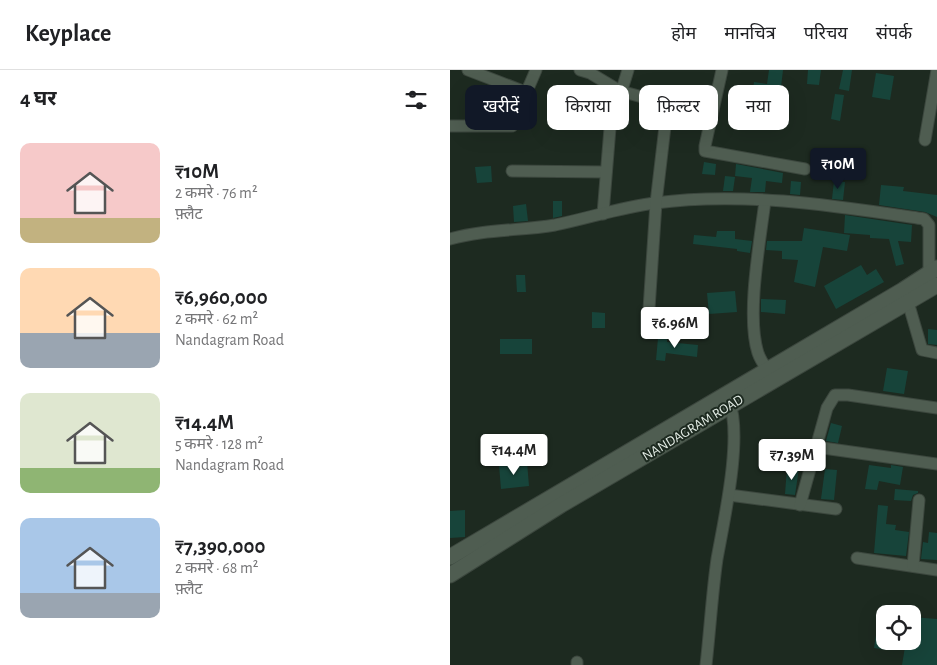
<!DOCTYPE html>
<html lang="hi">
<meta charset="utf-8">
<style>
:root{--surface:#fff;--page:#f2f2f2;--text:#202124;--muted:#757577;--line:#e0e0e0;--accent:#111827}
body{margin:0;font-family:"Alegreya Sans","Noto Sans Devanagari",sans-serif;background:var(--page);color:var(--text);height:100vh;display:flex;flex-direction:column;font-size:19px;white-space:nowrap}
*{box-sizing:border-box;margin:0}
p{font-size:16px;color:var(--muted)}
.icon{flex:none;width:28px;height:28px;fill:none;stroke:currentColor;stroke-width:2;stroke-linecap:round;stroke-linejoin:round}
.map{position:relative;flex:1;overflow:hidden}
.details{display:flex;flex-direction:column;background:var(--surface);width:450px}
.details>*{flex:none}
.top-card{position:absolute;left:15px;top:15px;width:396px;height:45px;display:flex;gap:10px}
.controls{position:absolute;left:426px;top:535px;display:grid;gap:10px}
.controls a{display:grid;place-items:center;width:45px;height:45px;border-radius:10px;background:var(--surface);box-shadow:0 5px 20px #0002;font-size:25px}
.price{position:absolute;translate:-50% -42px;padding:0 11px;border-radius:5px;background:#fff;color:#222;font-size:16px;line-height:32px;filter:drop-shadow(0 1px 2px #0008)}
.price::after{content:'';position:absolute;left:50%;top:30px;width:15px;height:11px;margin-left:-8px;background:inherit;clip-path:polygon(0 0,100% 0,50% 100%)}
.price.active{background:var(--accent);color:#fff}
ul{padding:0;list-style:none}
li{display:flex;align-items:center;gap:15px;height:125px;padding:0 20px}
li span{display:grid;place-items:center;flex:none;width:140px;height:100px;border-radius:10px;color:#555}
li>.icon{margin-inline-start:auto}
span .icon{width:60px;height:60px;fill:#fffc;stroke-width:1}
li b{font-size:21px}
h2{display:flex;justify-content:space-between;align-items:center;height:60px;padding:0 20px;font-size:21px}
.pill{padding:0 18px;border-radius:10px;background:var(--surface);box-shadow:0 5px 20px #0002;font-size:18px;line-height:45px}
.pill.active{background:var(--accent);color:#fff}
header{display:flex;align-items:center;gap:30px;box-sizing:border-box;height:70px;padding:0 25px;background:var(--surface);border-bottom:1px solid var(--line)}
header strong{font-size:24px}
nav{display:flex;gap:28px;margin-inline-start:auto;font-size:18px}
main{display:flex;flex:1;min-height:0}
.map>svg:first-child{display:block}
</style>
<header>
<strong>Keyplace</strong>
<nav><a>होम</a><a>मानचित्र</a><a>परिचय</a><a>संपर्क</a></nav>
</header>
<main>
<section class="details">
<h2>4 घर<svg class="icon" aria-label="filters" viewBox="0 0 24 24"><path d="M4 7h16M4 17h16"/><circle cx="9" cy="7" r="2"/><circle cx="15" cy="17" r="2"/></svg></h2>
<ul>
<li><span style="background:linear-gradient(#f6c9c9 75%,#c2b280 0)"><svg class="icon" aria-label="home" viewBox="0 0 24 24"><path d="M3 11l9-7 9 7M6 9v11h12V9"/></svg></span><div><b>₹10M</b><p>2 कमरे · 76 m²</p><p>फ़्लैट</p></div></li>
<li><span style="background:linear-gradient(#ffd9b3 65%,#9aa5b1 0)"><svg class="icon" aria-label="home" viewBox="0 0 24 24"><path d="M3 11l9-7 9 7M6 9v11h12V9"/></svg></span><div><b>₹6,960,000</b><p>2 कमरे · 62 m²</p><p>Nandagram Road</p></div></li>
<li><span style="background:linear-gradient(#dfe7d0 75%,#8fb573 0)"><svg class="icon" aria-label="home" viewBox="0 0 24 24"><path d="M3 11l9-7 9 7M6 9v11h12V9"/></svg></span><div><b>₹14.4M</b><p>5 कमरे · 128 m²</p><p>Nandagram Road</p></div></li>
<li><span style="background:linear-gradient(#a9c7e8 75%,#9aa5b1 0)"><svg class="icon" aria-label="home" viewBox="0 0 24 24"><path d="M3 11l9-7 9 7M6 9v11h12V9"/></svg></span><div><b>₹7,390,000</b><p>2 कमरे · 68 m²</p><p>फ़्लैट</p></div></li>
</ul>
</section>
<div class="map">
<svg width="487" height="595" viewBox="0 0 487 595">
<rect width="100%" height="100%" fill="#1d2a20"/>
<g fill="#17443a">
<path d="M319,0H333L331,17L334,18L333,28L312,25V28L302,26L304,12L317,14Z"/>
<path d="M358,0H371L369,15L357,14Z"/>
<path d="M393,0H402L399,21L389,19Z"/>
<path d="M426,3L444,6L440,30L422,27Z"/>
<path d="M385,24L394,25L390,51L381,49Z"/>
<path d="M254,92L266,94L265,105L252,104Z"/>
<path d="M286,94L333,103L332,113L316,111L315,122H300L302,108L285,106Z"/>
<path d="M41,96L42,112L27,113L25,97Z"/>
<path d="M275,106L285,107L283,121H273Z"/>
<path d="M341,111L351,112L350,125L340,124Z"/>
<path d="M384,111L395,112L393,130L382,129Z"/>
<path d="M431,115L454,117L453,121L487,125V147L475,142L429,135Z"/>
<path d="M103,131H112V146L103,148Z"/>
<path d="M76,134L78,151L64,152L63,136Z"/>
<path d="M395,145L462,155L461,172L448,171L454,194L446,196L439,169L420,168V165L394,163Z"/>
<path d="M354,158L400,165L397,181L373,177L365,217L344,212L348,190L332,189V181L316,180L317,171H352Z"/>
<path d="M267,161H285V169L302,171L300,183L287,181V179L243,174L244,165L266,167Z"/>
<path d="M411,195L417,205L426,199L434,212L386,239L374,216Z"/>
<path d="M66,205H75L76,222H67Z"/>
<path d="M285,221L287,242L259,244L257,223Z"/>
<path d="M311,229L336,230L335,244L311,242Z"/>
<path d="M142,242L155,243V258H142Z"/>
<path d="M478,259L487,260V275L478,274Z"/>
<path d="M208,268L217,269V272L248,275L247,287L216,283L215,291L206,290Z"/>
<rect x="50" y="269" width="32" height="15"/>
<path d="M437,298L458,301L454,324L433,321Z"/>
<path d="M381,353L392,356L388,373L376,371Z"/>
<path d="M77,392L79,416L51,419L49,395Z"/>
<path d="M419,395L441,398V395L453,397L450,415L429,411L427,420L415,419Z"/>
<path d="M337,398H349L345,425L335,424Z"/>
<path d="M375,399L387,400L384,430L371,429Z"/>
<path d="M445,419L468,421V423L463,425L461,431L444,430Z"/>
<path d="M428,435L438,436L436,454L446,455L445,460L459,462L456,486L424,483Z"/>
<path d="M15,440V467L0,468V441Z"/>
<path d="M479,462L487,463V490L471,489L473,472L478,473Z"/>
<path d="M430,539H435L437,580L424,578Z"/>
<path d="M462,547L487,549V595H452L456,571H462Z"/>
</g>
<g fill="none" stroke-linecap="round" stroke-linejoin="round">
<g stroke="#3c473e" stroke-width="13">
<g id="street">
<path d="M18,0L78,23"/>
<path d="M130,0L140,3L170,21L222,35"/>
<path d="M272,0L255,76V81L355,99"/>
<path d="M0,56H62L86,0"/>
<path d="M475,70L487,0"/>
<path d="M62,101L156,102"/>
<path d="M315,131C310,171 296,246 308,283C311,292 317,299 322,307"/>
<path d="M153,144L160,58L178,0"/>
<path d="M0,169C35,159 70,161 105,155C139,148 172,137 205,133C294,121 386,136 474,149L479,155V203"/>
<path d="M458,232L472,280L487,283"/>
<path d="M199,239L206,133L216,48"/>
<path d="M366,377L487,394"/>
<path d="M279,425L386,439"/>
<path d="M350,435L377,338L385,325H398L487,338"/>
<path d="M407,488L487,500"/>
<path d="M463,496L469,430"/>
<path d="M127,595V592"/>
<path d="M256,595C260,560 262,524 267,489C274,450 293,366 279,331"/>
</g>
</g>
<g stroke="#3c473e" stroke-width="17">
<g id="secondary">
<path d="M0,487L453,220L487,198"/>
<path d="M0,505L111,435L487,215"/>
</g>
</g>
<use href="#street" stroke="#4f5d51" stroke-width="11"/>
<use href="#secondary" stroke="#4f5d51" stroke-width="15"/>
</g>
<g text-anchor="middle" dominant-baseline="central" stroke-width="4" stroke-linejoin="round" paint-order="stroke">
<g font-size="14" fill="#e4ede6" stroke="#1d2a20">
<text transform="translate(243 358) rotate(-31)">NANDAGRAM ROAD</text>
</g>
</g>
</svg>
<div class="controls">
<a><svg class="icon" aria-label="locate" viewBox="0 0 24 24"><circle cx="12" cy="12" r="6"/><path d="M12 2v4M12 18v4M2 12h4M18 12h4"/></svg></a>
</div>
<b class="price active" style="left:388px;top:120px">₹10M</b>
<b class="price" style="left:225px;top:279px">₹6.96M</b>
<b class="price" style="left:64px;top:406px">₹14.4M</b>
<b class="price" style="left:342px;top:411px">₹7.39M</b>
<div class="top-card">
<a class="pill active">खरीदें</a>
<a class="pill">किराया</a>
<a class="pill">फ़िल्टर</a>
<a class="pill">नया</a>
</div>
</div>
</main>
